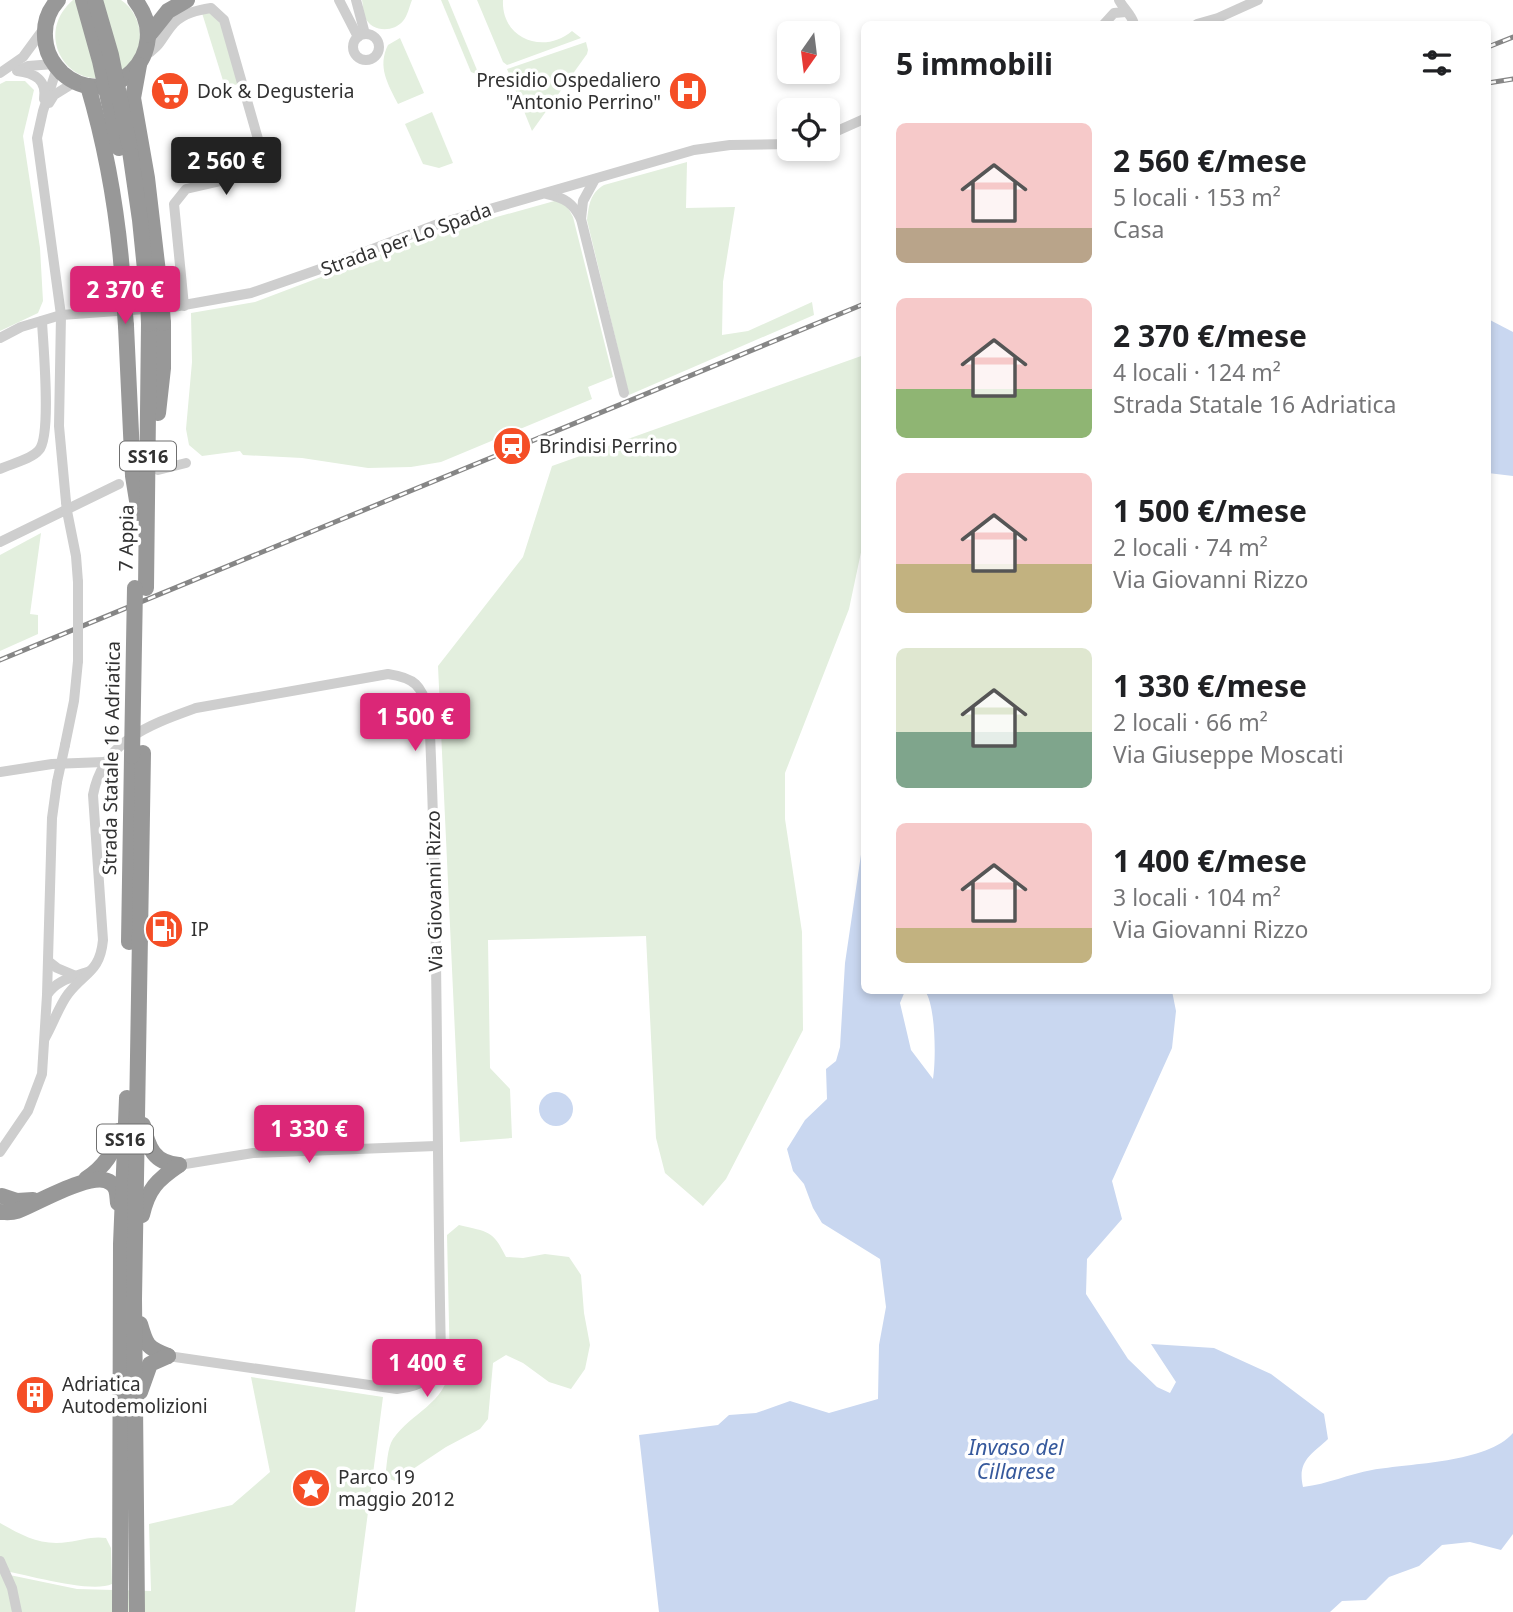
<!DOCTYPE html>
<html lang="it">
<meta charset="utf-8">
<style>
:root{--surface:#fff;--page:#f6f6f6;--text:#202124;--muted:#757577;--accent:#db2777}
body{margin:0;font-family:"Noto Sans",sans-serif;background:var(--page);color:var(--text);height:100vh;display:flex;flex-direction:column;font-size:26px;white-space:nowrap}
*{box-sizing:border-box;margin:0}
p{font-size:23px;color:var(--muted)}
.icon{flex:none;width:38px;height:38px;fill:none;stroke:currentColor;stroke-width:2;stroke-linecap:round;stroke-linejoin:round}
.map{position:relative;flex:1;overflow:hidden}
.drawer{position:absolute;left:861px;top:21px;width:630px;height:973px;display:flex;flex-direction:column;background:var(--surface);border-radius:10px;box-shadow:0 4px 10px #0003}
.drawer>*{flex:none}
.needle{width:46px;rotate:194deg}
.buttons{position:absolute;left:777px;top:21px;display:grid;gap:14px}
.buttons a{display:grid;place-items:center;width:63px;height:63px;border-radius:10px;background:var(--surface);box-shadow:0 4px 10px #0003;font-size:35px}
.price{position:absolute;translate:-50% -60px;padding:0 16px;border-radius:7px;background:var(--accent);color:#fff;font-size:23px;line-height:46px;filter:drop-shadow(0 2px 4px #0008)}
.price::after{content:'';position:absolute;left:50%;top:42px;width:21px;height:16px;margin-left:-10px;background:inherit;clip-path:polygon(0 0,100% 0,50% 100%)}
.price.selected{background:#222;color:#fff}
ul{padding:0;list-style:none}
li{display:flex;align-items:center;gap:21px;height:175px;padding:0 35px}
li span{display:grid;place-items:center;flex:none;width:196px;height:140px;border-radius:10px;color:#555}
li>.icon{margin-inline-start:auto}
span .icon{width:84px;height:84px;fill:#fffc;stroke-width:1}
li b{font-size:30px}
h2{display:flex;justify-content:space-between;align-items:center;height:84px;padding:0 35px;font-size:30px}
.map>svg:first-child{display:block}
</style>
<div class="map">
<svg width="1513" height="1612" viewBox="0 0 1513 1612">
<rect width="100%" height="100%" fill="#fff"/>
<g fill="#e3efde">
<path d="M73,0H121C133,8 140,22 140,37C140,50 133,62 123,69C78,102 28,39 73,0Z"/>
<path d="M362,0H412C409,7 408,15 403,21C393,33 371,32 365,17C363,12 363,5 362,0Z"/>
<path d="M441,0H448L477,70L476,74L471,72Z"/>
<path d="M477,0H503C501,39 544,55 572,31L581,38L507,65L503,62Z"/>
<path d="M211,12L223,27L239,84L225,87L202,13Z"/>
<path d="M400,38L424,93L398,104C388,84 377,67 388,45Z"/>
<path d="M586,42L588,50L587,54L532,131L507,69Z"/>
<path d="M6,81H25L34,90L23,136L40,248L43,301L38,313L0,331V84Z"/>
<path d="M432,112L453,163L439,168L423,164L405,124Z"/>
<path d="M687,162L686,208L735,207L723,282L722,335L748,331L812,302L814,315L629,395L587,220C589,205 590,193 604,185Z"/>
<path d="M558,200L567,206L573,217L613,377L588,387L592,399L441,462L411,467L368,468L302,458L243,455L240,451L202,456L189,445L186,429L192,362L191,313L255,302L432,235Z"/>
<path d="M864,355V538L849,609L785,773V819L802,932L803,1030L726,1179L703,1206L665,1173L656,1138L646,936L488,940L490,1068L510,1089L512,1138L460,1142L438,666L523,557L552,466Z"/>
<path d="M41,533L30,614L38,615V634L0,651V555Z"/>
<path d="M459,1225C488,1232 493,1230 506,1257L523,1258L545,1254L569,1257L581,1275L584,1313L590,1345L585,1369L571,1389L549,1382L523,1363L506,1355L493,1363L488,1419L480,1429L446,1447L395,1481L385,1477C387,1466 387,1448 393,1439C412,1412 445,1404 450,1368L447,1235Z"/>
<path d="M251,1377L383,1397L355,1612H0V1573L77,1589L151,1591L149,1524L232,1505L270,1472Z"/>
<path d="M0,1523C23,1536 41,1546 68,1542C82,1540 92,1536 106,1538L111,1548L112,1584C91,1594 25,1574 0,1570Z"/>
</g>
<g fill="#c9d7f0">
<path d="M1488,319L1513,332V476L1488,473Z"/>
<path d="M864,791V990L905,991L900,1003L911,1050L933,1079C936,1060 936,1006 925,991H1172L1176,1011L1172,1048L1112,1181L1122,1219L1087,1259L1086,1294L1128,1359L1157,1387L1170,1393L1176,1382L1151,1344L1214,1348L1271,1374L1324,1414L1328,1439C1311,1455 1297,1461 1303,1487C1328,1484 1349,1474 1372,1470C1411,1463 1487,1463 1513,1433V1534L1501,1550L1470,1542L1442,1545L1419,1566L1389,1577L1366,1600L1342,1601L1330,1612H659L639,1435L718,1425L729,1415L756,1413L790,1401L829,1413L878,1399L879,1345L886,1307L880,1259L822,1223L813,1208L804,1184L793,1171L787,1149L805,1120L827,1099L826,1069L836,1061L840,1047L845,963L863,841Z"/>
<circle cx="556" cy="1109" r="17"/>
</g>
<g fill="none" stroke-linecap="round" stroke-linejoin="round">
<g stroke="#cecece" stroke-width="10">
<path d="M339,0L358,37"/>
<path d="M356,0L365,34"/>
<path d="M1119,0C1123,8 1132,15 1134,24"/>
<path d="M1104,24L1114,13L1126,12"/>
<path d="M1197,24L1218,18L1258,0"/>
<circle cx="366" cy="47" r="13"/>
<path d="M144,56C161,47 162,36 174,23C184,13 198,10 211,8L224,20L264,160L265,166L260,172L186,189L174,204L184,306"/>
<path d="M57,68L43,111L37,138L61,315L59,426L66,502"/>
<path d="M19,70L28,66L54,64"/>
<path d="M17,71C35,73 47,80 44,99"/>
<path d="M0,73L23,57L45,27"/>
<path d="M49,103L54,95L75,82"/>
<path d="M828,135L864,119"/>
<path d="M547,194C565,198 573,203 581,219L624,393"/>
<path d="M581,219L583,201L595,179"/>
<path d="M0,338L21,327L61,315L173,307L251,293L323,268L438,224L694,150L730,145L789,144"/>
<path d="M0,469C11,464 32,459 39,450C52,435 43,345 42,321"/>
<path d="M158,470L186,463"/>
<path d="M67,511L76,556L78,582"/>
<path d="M0,542L119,484"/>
<path d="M65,745L74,701L78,661"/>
<path d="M0,772L52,764L104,762"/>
<path d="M48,961L57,968L76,976"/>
<path d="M47,995C56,980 74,977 90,971"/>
<path d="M45,1038C53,1024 59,1006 68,994C85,972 100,972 103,940L93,795C103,741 149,725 196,708L388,674C415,678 421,685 429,711C439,925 436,1140 441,1354C437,1378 420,1387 397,1389L168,1356"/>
<path d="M0,1152L28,1111L42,1074L47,995L52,818L57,782"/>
<path d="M179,1165L253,1153L436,1146"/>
<path d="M0,1561L12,1588L17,1612"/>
</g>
<g stroke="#989898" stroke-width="16">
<path d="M58,0C46,13 43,29 46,45C48,56 54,65 62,73C110,115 176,52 135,0"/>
<path d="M149,35L168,11L187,0"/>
<path d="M139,65L133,98L147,178L161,298"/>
<path d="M88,86C109,157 120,227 124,300"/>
<path d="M129,144L140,220L148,299"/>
<path d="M126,326L133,476L139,513"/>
<path d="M158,413L163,368V323"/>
<path d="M146,588L149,324"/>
<path d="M129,942L132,756"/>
<path d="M143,1125C148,1148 154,1163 179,1165"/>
<path d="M86,1179C104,1167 114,1153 119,1131"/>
<path d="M2,1196L17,1201L33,1200"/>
<path d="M0,1212C6,1212 11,1213 17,1211C36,1204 94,1169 111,1183C118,1188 117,1195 118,1203"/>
<path d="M142,1215C148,1189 157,1180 179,1165"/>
<path d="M140,1324C146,1345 147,1348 168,1356"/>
<path d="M140,1392L150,1364L168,1356"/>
<path d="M120,1612L121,1244L127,1098"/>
<path d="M137,1612L134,1299L143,753"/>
</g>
<g stroke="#868686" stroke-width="5">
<g id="rail">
<path d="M1488,47L1513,37"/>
<path d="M1488,83L1513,79"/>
<path d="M0,660L864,304"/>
</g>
</g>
<use href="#rail" stroke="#fff" stroke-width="2.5" stroke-dasharray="8" stroke-linecap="butt"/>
<g stroke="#cecece" stroke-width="10">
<path d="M66,502L67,511"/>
<path d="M78,661V582"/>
<path d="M57,782L65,745"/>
</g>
<g stroke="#989898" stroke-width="16">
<path d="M83,0L100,61L119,148"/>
<path d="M95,0L111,55L129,144"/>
<path d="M161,298L163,323"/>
<path d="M148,299L149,324"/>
<path d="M124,300L126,326"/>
<path d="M132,756L135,588"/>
</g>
</g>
<defs>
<g id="supermarket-disc" transform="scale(2.0125)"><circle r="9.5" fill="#f54e26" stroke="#fff"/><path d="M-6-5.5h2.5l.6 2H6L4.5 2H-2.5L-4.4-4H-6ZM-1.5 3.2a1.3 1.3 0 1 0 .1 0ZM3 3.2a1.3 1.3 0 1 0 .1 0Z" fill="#fff"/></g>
<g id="hospital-disc" transform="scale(2.0125)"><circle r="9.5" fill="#f54e26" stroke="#fff"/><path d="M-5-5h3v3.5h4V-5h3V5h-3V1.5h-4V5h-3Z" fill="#fff"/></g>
<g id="station-disc" transform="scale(2.0125)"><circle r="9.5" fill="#f54e26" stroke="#fff"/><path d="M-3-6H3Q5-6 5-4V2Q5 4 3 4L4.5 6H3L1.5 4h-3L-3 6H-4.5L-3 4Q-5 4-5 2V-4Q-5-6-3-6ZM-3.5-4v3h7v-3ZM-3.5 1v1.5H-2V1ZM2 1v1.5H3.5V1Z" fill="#fff"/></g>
<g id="fuel-disc" transform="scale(2.0125)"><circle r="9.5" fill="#f54e26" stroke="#fff"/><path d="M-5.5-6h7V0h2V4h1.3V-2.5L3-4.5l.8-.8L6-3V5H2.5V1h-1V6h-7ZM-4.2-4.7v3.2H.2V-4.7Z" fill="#fff"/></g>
<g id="building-disc" transform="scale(2.0125)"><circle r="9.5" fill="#f54e26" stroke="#fff"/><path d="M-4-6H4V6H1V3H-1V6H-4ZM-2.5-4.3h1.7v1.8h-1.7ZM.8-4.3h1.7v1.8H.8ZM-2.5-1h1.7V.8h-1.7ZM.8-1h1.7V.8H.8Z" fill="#fff"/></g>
<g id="sight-disc" transform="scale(2.0125)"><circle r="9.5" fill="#f54e26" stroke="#fff"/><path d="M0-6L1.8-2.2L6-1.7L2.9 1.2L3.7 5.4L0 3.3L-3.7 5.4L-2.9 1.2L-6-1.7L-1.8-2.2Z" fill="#fff"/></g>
</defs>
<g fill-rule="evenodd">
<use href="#supermarket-disc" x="170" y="91"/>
<use href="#hospital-disc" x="688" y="91"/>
<use href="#station-disc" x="512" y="446"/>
<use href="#fuel-disc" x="164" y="929"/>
<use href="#building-disc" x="35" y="1395"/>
<use href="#sight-disc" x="311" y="1488"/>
</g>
<g text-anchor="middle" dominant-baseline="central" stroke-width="7" stroke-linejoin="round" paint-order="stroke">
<g fill="#fff" stroke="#6f6f6f" stroke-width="2">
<rect x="120" y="441.5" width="56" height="29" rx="5"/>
<rect x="97" y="1124.5" width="56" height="29" rx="5"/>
</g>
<g font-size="18" font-weight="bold" fill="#313131">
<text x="148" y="456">SS16</text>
<text x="125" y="1139">SS16</text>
</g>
<g font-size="19" fill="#313131" stroke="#fff" text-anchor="start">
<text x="661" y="80" text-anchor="end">Presidio Ospedaliero<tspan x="661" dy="22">"Antonio Perrino"</tspan></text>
<text x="197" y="91">Dok &amp; Degusteria</text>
<text x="539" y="446">Brindisi Perrino</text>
<text x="191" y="929">IP</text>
<text x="62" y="1384">Adriatica<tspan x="62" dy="22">Autodemolizioni</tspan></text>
<text x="338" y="1477">Parco 19<tspan x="338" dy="22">maggio 2012</tspan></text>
</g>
<g font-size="19" fill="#313131" stroke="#fff">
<text transform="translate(406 239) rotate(-20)">Strada per Lo Spada</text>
<text transform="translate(126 538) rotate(-89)">7 Appia</text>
<text transform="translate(111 758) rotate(-89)">Strada Statale 16 Adriatica</text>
<text transform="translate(434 891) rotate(-91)">Via Giovanni Rizzo</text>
</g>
<g font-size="21" font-style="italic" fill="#36599c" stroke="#fff">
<text x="1016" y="1447">Invaso del<tspan x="1016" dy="24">Cillarese</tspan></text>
</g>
</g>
</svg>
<div class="buttons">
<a><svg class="needle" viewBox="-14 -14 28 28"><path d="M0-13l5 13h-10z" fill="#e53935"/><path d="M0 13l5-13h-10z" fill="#757577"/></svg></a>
<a><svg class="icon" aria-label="locate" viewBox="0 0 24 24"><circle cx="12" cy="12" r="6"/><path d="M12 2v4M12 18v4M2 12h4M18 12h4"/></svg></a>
</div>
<b class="price selected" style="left:226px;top:197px">2 560 €</b>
<b class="price" style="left:125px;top:326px">2 370 €</b>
<b class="price" style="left:415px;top:753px">1 500 €</b>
<b class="price" style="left:309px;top:1165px">1 330 €</b>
<b class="price" style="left:427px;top:1399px">1 400 €</b>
<section class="drawer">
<h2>5 immobili<svg class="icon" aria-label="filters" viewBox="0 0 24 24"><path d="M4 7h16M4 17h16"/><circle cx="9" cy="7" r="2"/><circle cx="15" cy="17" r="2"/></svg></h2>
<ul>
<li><span style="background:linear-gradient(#f6c9c9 75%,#b9a48a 0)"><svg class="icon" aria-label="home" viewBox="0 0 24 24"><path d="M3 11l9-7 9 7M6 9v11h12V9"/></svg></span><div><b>2 560 €/mese</b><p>5 locali · 153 m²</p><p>Casa</p></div></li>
<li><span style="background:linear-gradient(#f6c9c9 65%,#8fb573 0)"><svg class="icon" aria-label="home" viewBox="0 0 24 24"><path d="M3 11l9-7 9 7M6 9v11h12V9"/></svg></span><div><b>2 370 €/mese</b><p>4 locali · 124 m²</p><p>Strada Statale 16 Adriatica</p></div></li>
<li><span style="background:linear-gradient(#f6c9c9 65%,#c2b280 0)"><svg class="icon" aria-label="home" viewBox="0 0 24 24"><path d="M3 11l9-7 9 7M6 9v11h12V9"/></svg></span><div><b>1 500 €/mese</b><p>2 locali · 74 m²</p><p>Via Giovanni Rizzo</p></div></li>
<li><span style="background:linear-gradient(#dfe7d0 60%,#7fa58c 0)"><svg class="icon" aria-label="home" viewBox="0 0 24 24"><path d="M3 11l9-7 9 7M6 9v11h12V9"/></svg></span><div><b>1 330 €/mese</b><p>2 locali · 66 m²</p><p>Via Giuseppe Moscati</p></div></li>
<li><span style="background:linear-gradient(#f6c9c9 75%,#c2b280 0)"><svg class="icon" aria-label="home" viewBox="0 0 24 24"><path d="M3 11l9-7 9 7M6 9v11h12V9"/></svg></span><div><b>1 400 €/mese</b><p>3 locali · 104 m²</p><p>Via Giovanni Rizzo</p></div></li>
</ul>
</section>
</div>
